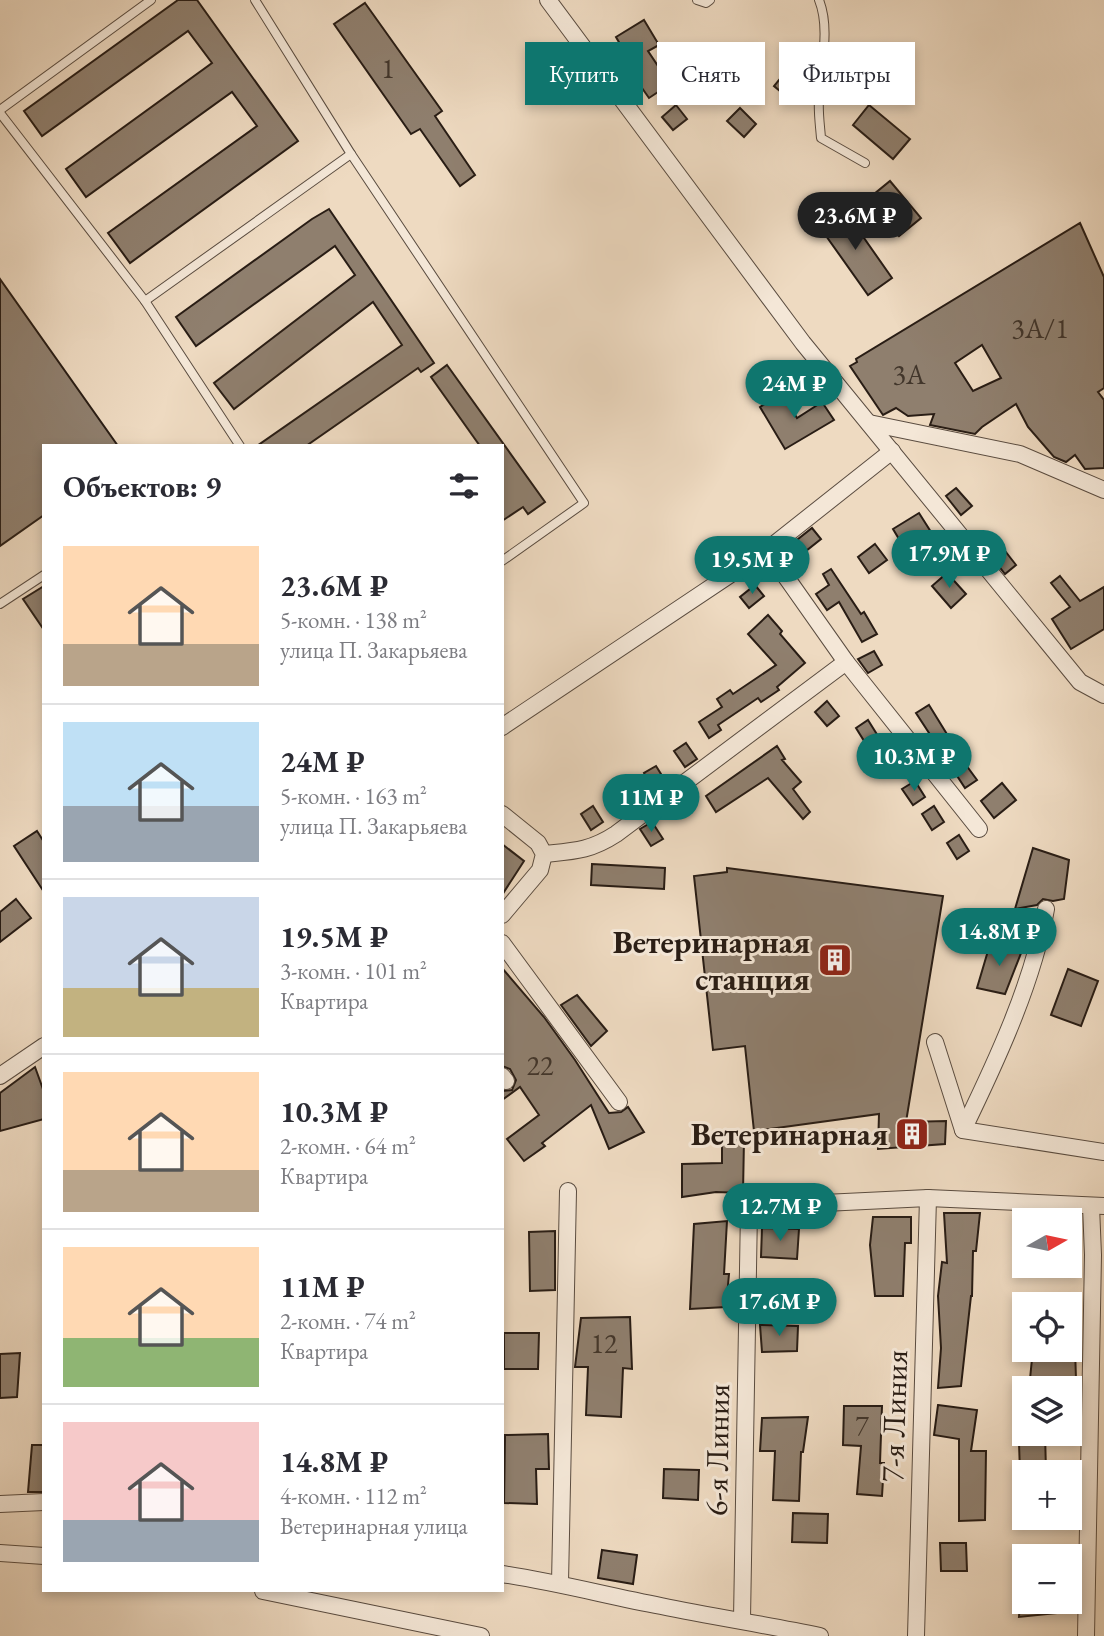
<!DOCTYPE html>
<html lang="ru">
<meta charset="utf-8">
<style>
:root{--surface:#fff;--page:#f2f2f3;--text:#2b2b33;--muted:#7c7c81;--line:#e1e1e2;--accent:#0f766e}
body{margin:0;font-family:"EB Garamond",serif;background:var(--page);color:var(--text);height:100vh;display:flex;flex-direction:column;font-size:26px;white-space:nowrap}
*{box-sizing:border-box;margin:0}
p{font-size:23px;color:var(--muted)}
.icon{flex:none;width:38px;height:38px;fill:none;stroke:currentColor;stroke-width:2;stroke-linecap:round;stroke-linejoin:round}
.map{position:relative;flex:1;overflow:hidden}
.drawer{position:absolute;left:42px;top:444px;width:462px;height:1148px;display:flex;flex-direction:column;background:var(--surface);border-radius:0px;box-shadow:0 4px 10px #0003}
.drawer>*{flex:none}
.top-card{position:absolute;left:525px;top:42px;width:472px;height:63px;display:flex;gap:14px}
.needle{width:46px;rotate:81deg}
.tools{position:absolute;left:1012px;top:1208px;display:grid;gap:14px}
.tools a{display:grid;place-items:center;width:70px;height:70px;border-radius:0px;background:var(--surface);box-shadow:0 4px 10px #0003;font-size:35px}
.price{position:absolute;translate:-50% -60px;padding:0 16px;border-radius:24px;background:var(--accent);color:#fff;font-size:23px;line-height:46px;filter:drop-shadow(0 2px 4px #0008)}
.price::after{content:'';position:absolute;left:50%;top:42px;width:21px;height:16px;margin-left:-10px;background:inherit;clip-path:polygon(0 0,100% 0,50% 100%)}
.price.on{background:#222;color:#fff}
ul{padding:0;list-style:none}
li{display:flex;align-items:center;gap:21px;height:175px;padding:0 21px}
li+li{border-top:2px solid var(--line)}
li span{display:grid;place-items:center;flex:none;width:196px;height:140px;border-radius:0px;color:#555}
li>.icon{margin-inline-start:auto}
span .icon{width:84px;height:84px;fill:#fffc;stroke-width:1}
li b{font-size:30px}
h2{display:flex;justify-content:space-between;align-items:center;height:84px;padding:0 21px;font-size:30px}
.chip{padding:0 24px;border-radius:0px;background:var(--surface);box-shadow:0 4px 10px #0003;font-size:24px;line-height:63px}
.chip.on{background:var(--accent);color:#fff}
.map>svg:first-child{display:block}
</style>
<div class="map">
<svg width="1104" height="1636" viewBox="0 0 1104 1636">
<rect width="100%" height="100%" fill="#eedac1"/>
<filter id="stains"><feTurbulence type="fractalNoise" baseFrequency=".00286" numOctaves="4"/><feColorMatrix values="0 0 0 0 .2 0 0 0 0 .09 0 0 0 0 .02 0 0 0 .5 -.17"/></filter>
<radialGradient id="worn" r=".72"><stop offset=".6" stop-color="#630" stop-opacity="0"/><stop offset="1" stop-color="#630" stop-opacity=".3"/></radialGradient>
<g fill="#8f7f6e" stroke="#291d15" stroke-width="2" fill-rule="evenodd">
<path d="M178,0H197L298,141L130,263L108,233L257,126L232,92L86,197L66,169L212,63L188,31L42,136L24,111Z"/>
<path d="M365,3L442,111L435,116L475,175L460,186L420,129L411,134L334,24Z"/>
<path d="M644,20L659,45L648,51L670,84L649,98L635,78L638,75L616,37Z"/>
<path d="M793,63L805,74L786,96L774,86Z"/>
<path d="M756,74L763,83L744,98L737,88Z"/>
<path d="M676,105L687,119L673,130L662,117Z"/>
<path d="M869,105L910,139L893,159L853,125Z"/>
<path d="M740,108L756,124L744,137L727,121Z"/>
<path d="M890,181L921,218L899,236L868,199Z"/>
<path d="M843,208L892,278L868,295L819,226Z"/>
<path d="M329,209L434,363L421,372L418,368L306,446H257L402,345L373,302L234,409L214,383L355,275L335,246L196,346L176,317L312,219Z"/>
<path d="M1080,223L1104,277V388L1098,392L1104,400V468L1085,469L1075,455L1066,462L1054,457L1028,427L1016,404L982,427L975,434L930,425L934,414L908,416L896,408L883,415L850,366L857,362L856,359ZM982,345L1001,378L973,391L955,363Z"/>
<path d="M0,279L118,446H44V515L0,546Z"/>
<path d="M447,365L545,502L528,514L523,507L502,521V446H480L431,377Z"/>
<path d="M782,393L797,418L822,402L834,420L785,449L760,407Z"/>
<path d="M956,488L972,506L961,515L946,496Z"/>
<path d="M919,513L931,532L905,549L893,529Z"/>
<path d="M812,528L821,539L792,562L783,551Z"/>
<path d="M875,544L887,560L869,573L858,557Z"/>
<path d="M1002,547L1016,565L1005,574L991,556Z"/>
<path d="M831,569L861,614L864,612L877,634L862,642L839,602L827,610L816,594L829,585L823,574Z"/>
<path d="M947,573L966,594L951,608L932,586Z"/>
<path d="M1060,576L1080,601L1104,587V629L1071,649L1052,619L1070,607L1051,583Z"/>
<path d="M755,585L764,596L749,608L740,597Z"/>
<path d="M44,586V630L23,599Z"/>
<path d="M768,615L782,631L780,634L805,663L777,687L779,690L761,702L758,698L718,725L721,730L709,738L699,722L722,707L717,699L730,690L733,694L776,665L748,634Z"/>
<path d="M874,651L882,665L868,673L858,659Z"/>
<path d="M827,701L839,716L827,726L815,712Z"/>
<path d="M929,705L966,765L977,780L965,788L916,713Z"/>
<path d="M868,720L878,736L866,744L856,728Z"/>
<path d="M686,743L697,759L685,767L674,751Z"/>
<path d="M777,746L785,759L782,760L801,782L793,789L810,812L803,819L768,778L716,812L706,796Z"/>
<path d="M656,766L666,782L636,802L638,805L626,813L616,797L646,777L644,773Z"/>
<path d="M915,781L925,797L913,805L902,789Z"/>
<path d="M1002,783L1016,800L994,818L981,801Z"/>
<path d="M593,806L603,822L591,830L581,814Z"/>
<path d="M934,806L944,822L932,830L922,814Z"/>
<path d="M652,822L663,839L651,846L640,829Z"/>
<path d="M37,831L44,842V892L14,846Z"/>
<path d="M959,835L969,851L957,859L947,843Z"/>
<path d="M502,844L524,861L502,895Z"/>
<path d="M1033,848L1069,860L1064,899L1053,901L1043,899L1037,905L1015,909Z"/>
<path d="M592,864L665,868L664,889L591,885Z"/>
<path d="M727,868L943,896L906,1122L946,1121L945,1144L878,1149L879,1114L754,1131L745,1046L713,1050L694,876L727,872Z"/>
<path d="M16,899L31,918L0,942V912Z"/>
<path d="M990,944L1023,948L1005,994L977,988Z"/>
<path d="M502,968L544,1017L575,1060L609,1113L621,1112L628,1107L644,1132L609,1149L591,1105L542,1143L545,1146L524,1161L507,1139L539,1115L520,1087L502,1100V1091L512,1090L516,1080L510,1069L502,1066Z"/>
<path d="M1068,969L1098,981L1081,1026L1051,1015Z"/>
<path d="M577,995L607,1031L591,1046L561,1005Z"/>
<path d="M35,1067L44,1092V1119L0,1131V1093Z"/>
<path d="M722,1138L744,1139L743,1193L716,1192L682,1197V1164L722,1163Z"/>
<path d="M944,1213H980L976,1251H973L972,1296H971L961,1386L938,1388L941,1348L938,1296L942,1262L947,1263Z"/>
<path d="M873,1217H911V1243H905L903,1296H875L870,1245Z"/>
<path d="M727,1221L724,1274H729L726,1307L690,1309L694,1224Z"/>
<path d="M762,1228L799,1229L797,1259L761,1257Z"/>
<path d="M555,1231V1290L530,1291L529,1232Z"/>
<path d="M630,1317L632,1369L623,1368L621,1417L586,1415L588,1367H575L581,1318Z"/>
<path d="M760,1325L798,1326L797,1351L762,1352Z"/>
<path d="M504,1333H539L538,1369H504Z"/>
<path d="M1033,1349H1075L1076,1379H1030Z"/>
<path d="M20,1353L17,1397L0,1398V1354Z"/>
<path d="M938,1405L977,1410L971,1451H986L985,1520L959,1521V1439L934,1435Z"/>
<path d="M844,1406H882L880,1463H884L882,1496L857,1494L861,1446L843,1445Z"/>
<path d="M808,1417L803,1452H801L799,1501L773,1500L775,1451H760L762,1418Z"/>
<path d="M1031,1433H1045L1046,1471L1020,1472L1019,1443H1031Z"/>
<path d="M548,1434L549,1469H536L537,1504L504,1503L505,1435Z"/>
<path d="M32,1445H44V1492H28Z"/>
<path d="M664,1469L699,1470L698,1500L663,1498Z"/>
<path d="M793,1513L828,1514L827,1543L792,1542Z"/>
<path d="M940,1543H966L967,1571H941Z"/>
<path d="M602,1550L637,1555L633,1584L598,1578Z"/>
<path d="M1020,1601H1076V1611L1019,1617Z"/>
</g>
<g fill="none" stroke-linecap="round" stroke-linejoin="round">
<g stroke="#5a4c40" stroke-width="10">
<g id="service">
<path d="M255,0L351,154L584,503L502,561"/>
<path d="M697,0L706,3L710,0"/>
<path d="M819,0C831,30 820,68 819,99C818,112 820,125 821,138L865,163"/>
<path d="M0,110L151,0"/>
<path d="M0,113L145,301L240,446"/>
<path d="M145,301L351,154"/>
<path d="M0,604L44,575"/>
</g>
</g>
<g stroke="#5a4c40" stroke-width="18">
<g id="minor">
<path d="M548,0L803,343L1080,682L1104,695"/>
<path d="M869,423L1020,454L1104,490"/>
<path d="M767,550L846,662L979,829"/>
<path d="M502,727L767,550L892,451"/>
<path d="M502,814L538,843L544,854L540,870L502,915"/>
<path d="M544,854C574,851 590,851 616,834L846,662"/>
<path d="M502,943L619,1102"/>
<path d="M935,1042L963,1130L1104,1152"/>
<path d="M0,1076L44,1046"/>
<path d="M502,1076L506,1081"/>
<path d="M963,1130C996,1062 1033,983 1046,909"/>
<path d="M0,1504L44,1502"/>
<path d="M0,1553L44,1556"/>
<path d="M502,1574C556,1582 608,1596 661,1606C714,1617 767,1625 820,1636"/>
<path d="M560,1583L568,1191"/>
<path d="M263,1591L481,1636"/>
<path d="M742,1619L749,1210L803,1204L928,1198L1104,1206"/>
<path d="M916,1636L928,1198"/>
<path d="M1086,1636L1093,1255L1091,1206"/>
</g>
</g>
<use href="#service" stroke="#f4e7d7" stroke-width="8"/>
<use href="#minor" stroke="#f4e7d7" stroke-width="16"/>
</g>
<defs>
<g id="building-square" transform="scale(1.75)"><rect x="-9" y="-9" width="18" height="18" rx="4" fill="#8f2418" stroke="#f4e7d7"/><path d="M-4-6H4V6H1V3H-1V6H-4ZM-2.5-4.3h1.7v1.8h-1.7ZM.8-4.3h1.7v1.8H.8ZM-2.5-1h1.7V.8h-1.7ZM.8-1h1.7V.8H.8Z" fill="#fff"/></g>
</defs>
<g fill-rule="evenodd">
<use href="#building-square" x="835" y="960"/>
<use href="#building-square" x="912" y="1134"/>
</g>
<g text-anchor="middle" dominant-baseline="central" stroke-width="6" stroke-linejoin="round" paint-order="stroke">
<g font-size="28" fill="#42362b">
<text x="388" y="68">1</text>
<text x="1040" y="328">3А/1</text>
<text x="909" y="374">3А</text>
<text x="540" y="1065">22</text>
<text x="604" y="1343">12</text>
<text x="862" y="1425">7</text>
</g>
<g font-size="32" font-weight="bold" fill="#291d15" stroke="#f4e7d7" text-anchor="end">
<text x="810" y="942">Ветеринарная<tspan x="810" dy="37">станция</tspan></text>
<text x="888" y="1134">Ветеринарная</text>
</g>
<g font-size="32" fill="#291d15" stroke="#f4e7d7">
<text transform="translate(894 1416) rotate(-88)">7-я Линия</text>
<text transform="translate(717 1450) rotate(-89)">6-я Линия</text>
</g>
</g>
<rect width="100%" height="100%" filter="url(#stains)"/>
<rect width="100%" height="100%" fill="url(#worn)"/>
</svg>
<div class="tools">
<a><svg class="needle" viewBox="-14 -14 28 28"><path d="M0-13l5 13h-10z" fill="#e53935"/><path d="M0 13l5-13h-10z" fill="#7c7c81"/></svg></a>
<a><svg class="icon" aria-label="locate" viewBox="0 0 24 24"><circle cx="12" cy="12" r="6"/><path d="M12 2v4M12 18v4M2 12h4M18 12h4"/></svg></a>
<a><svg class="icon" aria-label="layers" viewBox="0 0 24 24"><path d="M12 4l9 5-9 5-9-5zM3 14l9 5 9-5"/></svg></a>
<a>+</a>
<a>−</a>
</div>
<b class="price on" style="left:855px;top:252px">23.6M ₽</b>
<b class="price" style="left:794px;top:420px">24M ₽</b>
<b class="price" style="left:949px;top:590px">17.9M ₽</b>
<b class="price" style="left:752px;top:596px">19.5M ₽</b>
<b class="price" style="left:914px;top:793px">10.3M ₽</b>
<b class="price" style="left:651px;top:834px">11M ₽</b>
<b class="price" style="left:999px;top:968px">14.8M ₽</b>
<b class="price" style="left:780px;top:1243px">12.7M ₽</b>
<b class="price" style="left:779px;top:1338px">17.6M ₽</b>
<div class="top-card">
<a class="chip on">Купить</a>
<a class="chip">Снять</a>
<a class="chip">Фильтры</a>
</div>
<section class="drawer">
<h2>Объектов: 9<svg class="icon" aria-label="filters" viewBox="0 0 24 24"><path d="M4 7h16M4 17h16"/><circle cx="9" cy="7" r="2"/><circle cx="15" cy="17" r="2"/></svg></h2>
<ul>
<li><span style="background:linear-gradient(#ffd9b3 70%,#b9a48a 0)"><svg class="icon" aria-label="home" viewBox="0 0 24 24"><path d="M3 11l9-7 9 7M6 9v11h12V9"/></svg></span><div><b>23.6M ₽</b><p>5-комн. · 138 m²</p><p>улица П. Закарьяева</p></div></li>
<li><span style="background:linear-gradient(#bfe0f5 60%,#9aa5b1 0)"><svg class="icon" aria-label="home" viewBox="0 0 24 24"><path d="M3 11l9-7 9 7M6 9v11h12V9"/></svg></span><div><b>24M ₽</b><p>5-комн. · 163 m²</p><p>улица П. Закарьяева</p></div></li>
<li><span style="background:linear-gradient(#c9d6e8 65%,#c2b280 0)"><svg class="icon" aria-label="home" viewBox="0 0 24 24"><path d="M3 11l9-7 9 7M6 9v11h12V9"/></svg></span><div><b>19.5M ₽</b><p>3-комн. · 101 m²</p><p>Квартира</p></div></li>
<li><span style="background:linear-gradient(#ffd9b3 70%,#b9a48a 0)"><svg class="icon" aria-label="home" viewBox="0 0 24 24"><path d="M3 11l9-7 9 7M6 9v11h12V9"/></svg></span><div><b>10.3M ₽</b><p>2-комн. · 64 m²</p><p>Квартира</p></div></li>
<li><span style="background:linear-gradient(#ffd9b3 65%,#8fb573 0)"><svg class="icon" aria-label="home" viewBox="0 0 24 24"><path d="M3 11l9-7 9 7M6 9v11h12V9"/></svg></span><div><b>11M ₽</b><p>2-комн. · 74 m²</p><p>Квартира</p></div></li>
<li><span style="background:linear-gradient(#f6c9c9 70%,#9aa5b1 0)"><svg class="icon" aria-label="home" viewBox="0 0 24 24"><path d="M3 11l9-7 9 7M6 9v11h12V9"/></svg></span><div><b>14.8M ₽</b><p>4-комн. · 112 m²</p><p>Ветеринарная улица</p></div></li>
</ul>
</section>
</div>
